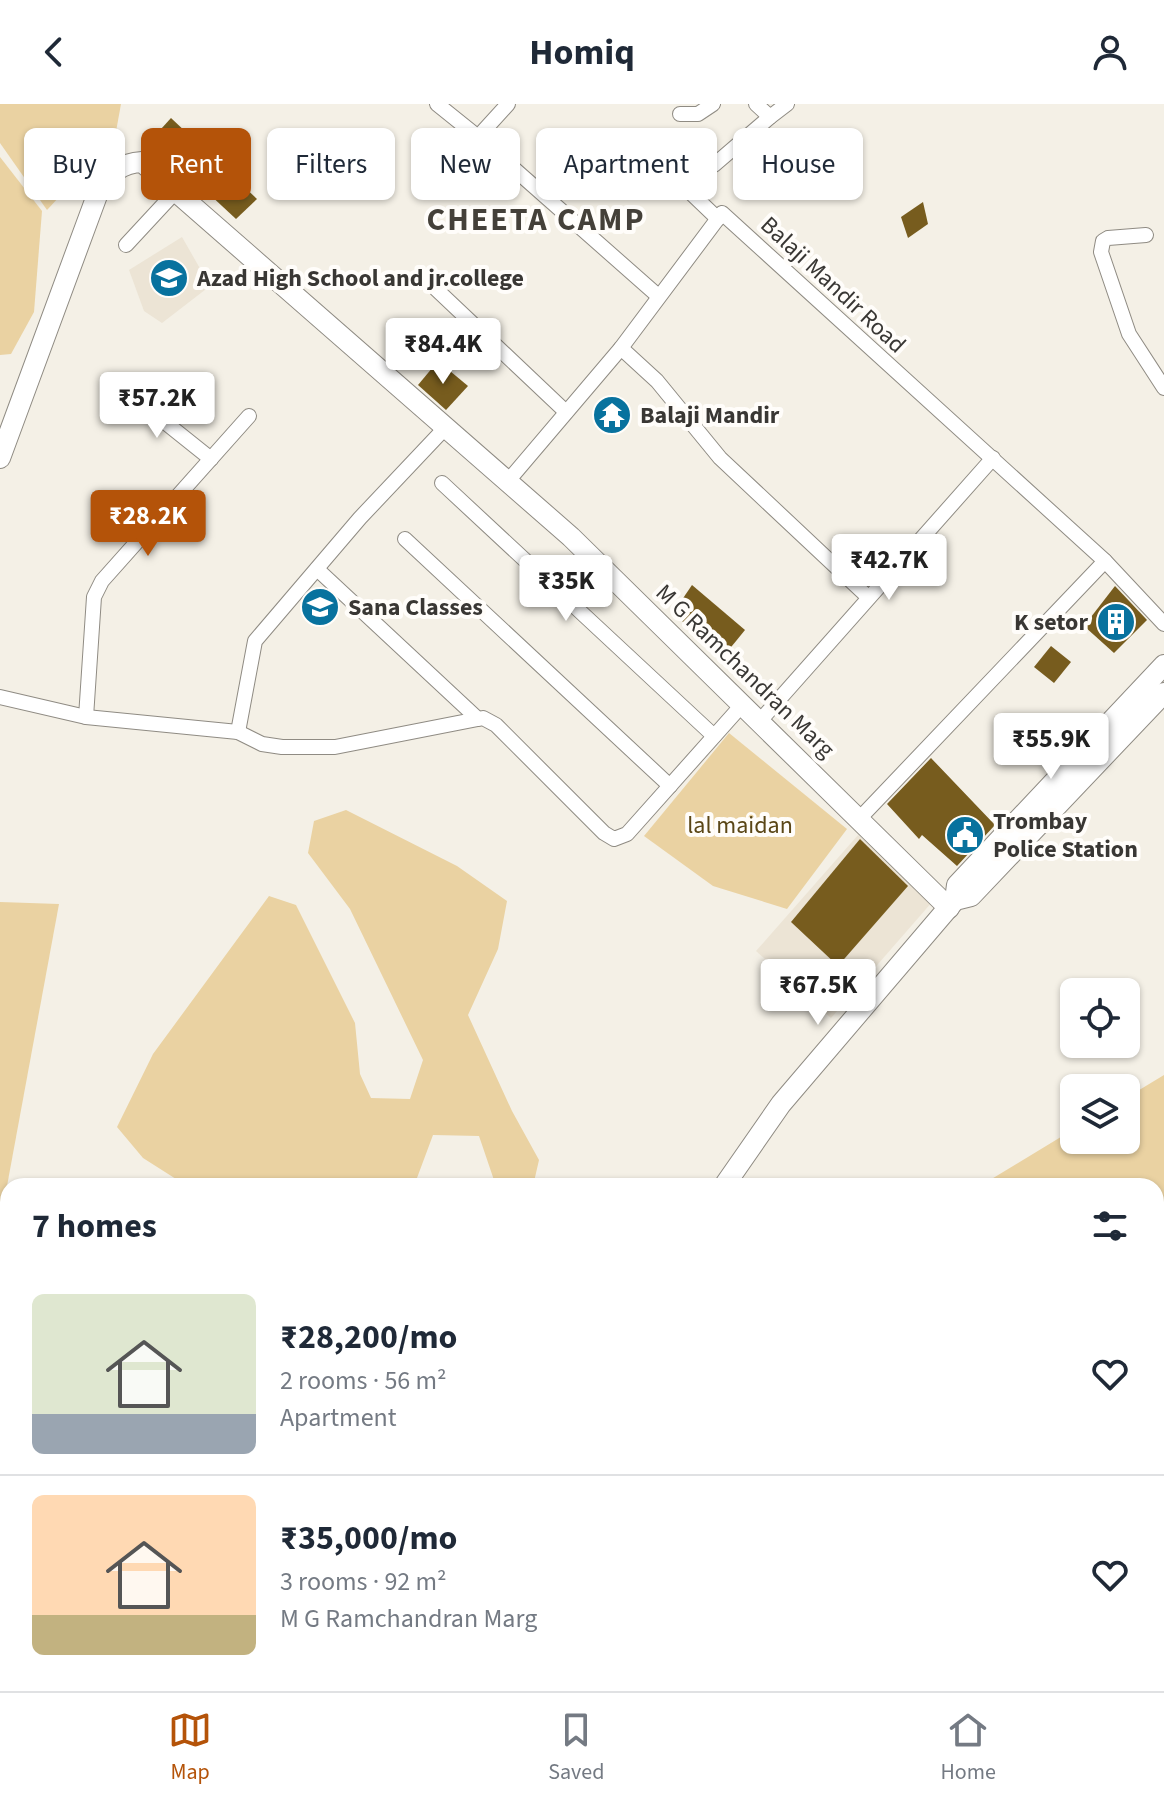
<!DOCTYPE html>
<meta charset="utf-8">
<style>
:root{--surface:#fff;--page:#f2f2f3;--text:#1f2937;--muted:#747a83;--line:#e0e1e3;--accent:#b45309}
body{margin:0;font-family:"Source Sans 3",sans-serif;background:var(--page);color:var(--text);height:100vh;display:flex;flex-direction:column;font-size:30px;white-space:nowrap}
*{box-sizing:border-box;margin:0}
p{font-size:26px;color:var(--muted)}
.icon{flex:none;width:44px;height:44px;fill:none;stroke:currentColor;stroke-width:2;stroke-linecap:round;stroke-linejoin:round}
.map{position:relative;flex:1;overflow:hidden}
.drawer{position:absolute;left:0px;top:1074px;width:1164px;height:514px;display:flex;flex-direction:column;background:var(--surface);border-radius:24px 24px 0 0;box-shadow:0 2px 6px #0004}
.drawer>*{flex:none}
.hud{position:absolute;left:24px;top:24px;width:1116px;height:72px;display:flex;gap:16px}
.fabs{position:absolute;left:1060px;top:874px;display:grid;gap:16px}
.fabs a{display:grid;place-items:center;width:80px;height:80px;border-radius:12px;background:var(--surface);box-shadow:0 2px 6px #0004;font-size:40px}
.price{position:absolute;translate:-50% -68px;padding:0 18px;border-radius:8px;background:#fff;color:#222;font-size:26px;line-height:52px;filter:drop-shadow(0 2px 4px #0008)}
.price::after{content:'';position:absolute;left:50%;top:48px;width:24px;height:18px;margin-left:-12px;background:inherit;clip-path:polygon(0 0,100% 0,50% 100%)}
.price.on{background:var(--accent);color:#fff}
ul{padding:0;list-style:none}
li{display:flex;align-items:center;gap:24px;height:200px;padding:0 32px}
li+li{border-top:2px solid var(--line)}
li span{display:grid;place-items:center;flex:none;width:224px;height:160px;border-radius:12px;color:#555}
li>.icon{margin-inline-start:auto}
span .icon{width:96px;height:96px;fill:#fffc;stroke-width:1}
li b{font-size:34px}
h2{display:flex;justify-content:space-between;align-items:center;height:96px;padding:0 32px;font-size:34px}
.chip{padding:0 28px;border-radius:12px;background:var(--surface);box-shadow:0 2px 6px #0004;font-size:28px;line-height:72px}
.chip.on{background:var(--accent);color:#fff}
header{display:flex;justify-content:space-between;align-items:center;height:104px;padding:0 32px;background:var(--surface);font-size:36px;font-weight:700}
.tabs{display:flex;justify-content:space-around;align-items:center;height:112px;border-top:2px solid var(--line);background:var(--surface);font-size:22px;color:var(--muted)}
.tabs a{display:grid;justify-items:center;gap:4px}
.tabs .on{color:var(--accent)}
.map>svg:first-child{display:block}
</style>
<header><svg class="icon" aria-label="back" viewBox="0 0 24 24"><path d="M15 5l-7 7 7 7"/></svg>Homiq<svg class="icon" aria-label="person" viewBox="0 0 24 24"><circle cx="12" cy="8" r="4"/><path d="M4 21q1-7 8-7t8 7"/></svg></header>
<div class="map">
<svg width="1164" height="1587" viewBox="0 0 1164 1587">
<rect width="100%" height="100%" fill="#f4f0e6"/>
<g fill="#ece4d5">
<path d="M182,133L210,182L162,219L144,207L129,166Z"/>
<path d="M858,731L933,797L831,914L756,847Z"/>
</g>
<g fill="#ead2a2">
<path d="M0,0H121L115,33L47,106L0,39Z"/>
<path d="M0,53L42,107L34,208L11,250L0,251Z"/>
<path d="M729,629L847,725L787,805L713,782L644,732Z"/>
<path d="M346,706L457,762L507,797L498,845L468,911L512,1007L539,1056L533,1082H496L479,1032L433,1031L414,1082H179L176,1075L143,1054L117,1023L153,950L269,792L296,801L355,919L360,970L371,994L410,995L423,956L350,805L308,749L314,717Z"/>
<path d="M0,798L59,800L0,1120Z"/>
<path d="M1164,971V1560L1156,1565V1082H980L1074,1025V1036H1126V994Z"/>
<path d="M8,1342V1580H45L43,1587H0V1413Z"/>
<path d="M118,1580H595V1587H117Z"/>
<path d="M896,1580H1136L1118,1587H899Z"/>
</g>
<g fill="#775c1e">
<path d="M171,14L257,95L236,115L151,36Z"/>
<path d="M923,98L928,120L908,134L901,113Z"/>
<path d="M438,257L468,282L446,306L418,281Z"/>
<path d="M692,481L745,526L723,553L673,509Z"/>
<path d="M1115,482L1147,516L1114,549L1084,522Z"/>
<path d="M1051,542L1071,558L1054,579L1034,563Z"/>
<path d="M931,654L995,721L957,762L922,731L919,735L887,700Z"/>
<path d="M860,735L908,782L838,862L791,818Z"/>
</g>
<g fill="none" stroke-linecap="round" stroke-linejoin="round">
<g stroke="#8f8b83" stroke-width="16">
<g id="street">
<path d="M437,0L478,33"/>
<path d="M508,0L478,33L657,191"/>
<path d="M756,0L770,13L787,0"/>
<path d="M680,10H698L713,0"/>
<path d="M714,61L770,13"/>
<path d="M598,74L646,46L718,115"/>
<path d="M1146,131L1108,134L1103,137L1101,148L1129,230L1164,284"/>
<path d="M126,141L177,86"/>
<path d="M436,185L566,308"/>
<path d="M621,244L657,277L720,354L868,493"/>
<path d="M126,287L211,355"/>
<path d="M508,377L621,244L722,109L1105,457L1164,520"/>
<path d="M442,379L714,632"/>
<path d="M405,435L670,682"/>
<path d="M317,465L478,615"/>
<path d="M0,593L86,613L238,628L262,640L282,643H335L483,614L496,621L604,729L614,735L627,730L742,601"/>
<path d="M86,613L94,493L102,477L249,312"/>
<path d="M759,618L993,354"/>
<path d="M238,628L255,537L360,414L446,323"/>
<path d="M860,714L1105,457"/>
<path d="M732,1587L733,1580"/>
</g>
</g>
<g stroke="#8f8b83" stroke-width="22">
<g id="secondary">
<path d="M0,354L99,86C110,69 121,59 142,58L571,433L949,804"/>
<path d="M955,796L957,781L1164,561"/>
<path d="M724,1082L781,1000L955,796L971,792L1164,589"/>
<path d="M663,1587V1580"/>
</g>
</g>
<use href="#street" stroke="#fff" stroke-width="14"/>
<use href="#secondary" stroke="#fff" stroke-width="20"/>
</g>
<defs>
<g id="school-disc" transform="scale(2)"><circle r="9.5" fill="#08729e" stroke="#fffdfa"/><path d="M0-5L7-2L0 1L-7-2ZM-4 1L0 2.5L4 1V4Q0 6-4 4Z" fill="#fff"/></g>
<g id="temple-disc" transform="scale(2)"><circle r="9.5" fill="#08729e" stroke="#fffdfa"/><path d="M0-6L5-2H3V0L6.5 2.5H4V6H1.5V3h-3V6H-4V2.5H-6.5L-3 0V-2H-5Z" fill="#fff"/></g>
<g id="building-disc" transform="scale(2)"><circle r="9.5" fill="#08729e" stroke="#fffdfa"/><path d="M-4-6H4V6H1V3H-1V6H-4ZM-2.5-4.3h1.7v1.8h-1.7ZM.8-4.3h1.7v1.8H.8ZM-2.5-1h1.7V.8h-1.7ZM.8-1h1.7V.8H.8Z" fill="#fff"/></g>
<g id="civic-disc" transform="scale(2)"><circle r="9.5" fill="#08729e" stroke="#fffdfa"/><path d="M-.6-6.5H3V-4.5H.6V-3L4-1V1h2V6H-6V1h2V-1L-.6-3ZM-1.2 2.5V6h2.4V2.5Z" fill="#fff"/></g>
</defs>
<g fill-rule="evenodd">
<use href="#school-disc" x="169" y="174"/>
<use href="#temple-disc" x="612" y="311"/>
<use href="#school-disc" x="320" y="503"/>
<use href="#building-disc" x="1116" y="518"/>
<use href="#civic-disc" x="965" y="731"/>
</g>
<g text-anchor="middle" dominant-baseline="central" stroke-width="8" stroke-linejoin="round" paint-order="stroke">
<g font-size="24" font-weight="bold" fill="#393734" stroke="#fffdfa" text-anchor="start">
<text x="197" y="174">Azad High School and jr.college</text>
<text x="640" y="311">Balaji Mandir</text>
<text x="348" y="503">Sana Classes</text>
<text x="1088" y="518" text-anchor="end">K setor</text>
<text x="993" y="717">Trombay<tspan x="993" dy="28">Police Station</tspan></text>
</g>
<g font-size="24" fill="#393734" stroke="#fffdfa">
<text transform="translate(833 181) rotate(43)">Balaji Mandir Road</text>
<text transform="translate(745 567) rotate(44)">M G Ramchandran Marg</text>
</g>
<g font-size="24" fill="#5a4616" stroke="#fffdfa">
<text x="740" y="721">lal maidan</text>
</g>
<g font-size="32" font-weight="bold" letter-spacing="2" fill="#444039" stroke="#fffdfa">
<text x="536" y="116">CHEETA CAMP</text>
</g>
</g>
</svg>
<div class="fabs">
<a><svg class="icon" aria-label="locate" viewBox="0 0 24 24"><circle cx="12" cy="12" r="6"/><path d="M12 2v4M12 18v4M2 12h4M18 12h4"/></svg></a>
<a><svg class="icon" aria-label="layers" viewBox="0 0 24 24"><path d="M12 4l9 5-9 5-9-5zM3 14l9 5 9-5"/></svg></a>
</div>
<b class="price" style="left:443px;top:282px">₹84.4K</b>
<b class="price" style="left:157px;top:336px">₹57.2K</b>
<b class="price on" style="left:148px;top:454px">₹28.2K</b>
<b class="price" style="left:889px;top:498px">₹42.7K</b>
<b class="price" style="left:566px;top:519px">₹35K</b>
<b class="price" style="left:1051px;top:677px">₹55.9K</b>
<b class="price" style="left:818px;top:923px">₹67.5K</b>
<div class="hud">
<a class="chip">Buy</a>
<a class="chip on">Rent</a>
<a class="chip">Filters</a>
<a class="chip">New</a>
<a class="chip">Apartment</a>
<a class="chip">House</a>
</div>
<section class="drawer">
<h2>7 homes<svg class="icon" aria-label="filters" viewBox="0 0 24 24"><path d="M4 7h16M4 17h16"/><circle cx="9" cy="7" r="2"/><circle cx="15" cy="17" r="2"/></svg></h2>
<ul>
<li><span style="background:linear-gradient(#dfe7d0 75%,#9aa5b1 0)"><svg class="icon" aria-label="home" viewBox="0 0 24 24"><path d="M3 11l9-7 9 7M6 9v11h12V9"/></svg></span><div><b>₹28,200/mo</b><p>2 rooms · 56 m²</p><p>Apartment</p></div><svg class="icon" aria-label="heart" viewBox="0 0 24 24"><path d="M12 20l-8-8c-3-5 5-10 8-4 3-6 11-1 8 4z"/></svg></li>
<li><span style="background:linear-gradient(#ffd9b3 75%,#c2b280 0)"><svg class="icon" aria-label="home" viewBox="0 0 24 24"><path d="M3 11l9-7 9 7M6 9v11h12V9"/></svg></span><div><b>₹35,000/mo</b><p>3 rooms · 92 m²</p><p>M G Ramchandran Marg</p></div><svg class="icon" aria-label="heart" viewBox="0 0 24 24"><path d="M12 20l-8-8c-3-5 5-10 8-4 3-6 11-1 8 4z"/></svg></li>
</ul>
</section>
</div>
<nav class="tabs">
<a class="on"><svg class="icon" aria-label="map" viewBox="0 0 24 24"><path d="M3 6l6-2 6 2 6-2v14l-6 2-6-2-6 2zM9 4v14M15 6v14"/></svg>Map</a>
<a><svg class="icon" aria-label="saved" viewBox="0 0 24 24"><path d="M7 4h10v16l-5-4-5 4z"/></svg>Saved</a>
<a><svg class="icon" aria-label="home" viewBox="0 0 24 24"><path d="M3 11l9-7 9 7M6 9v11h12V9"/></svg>Home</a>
</nav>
